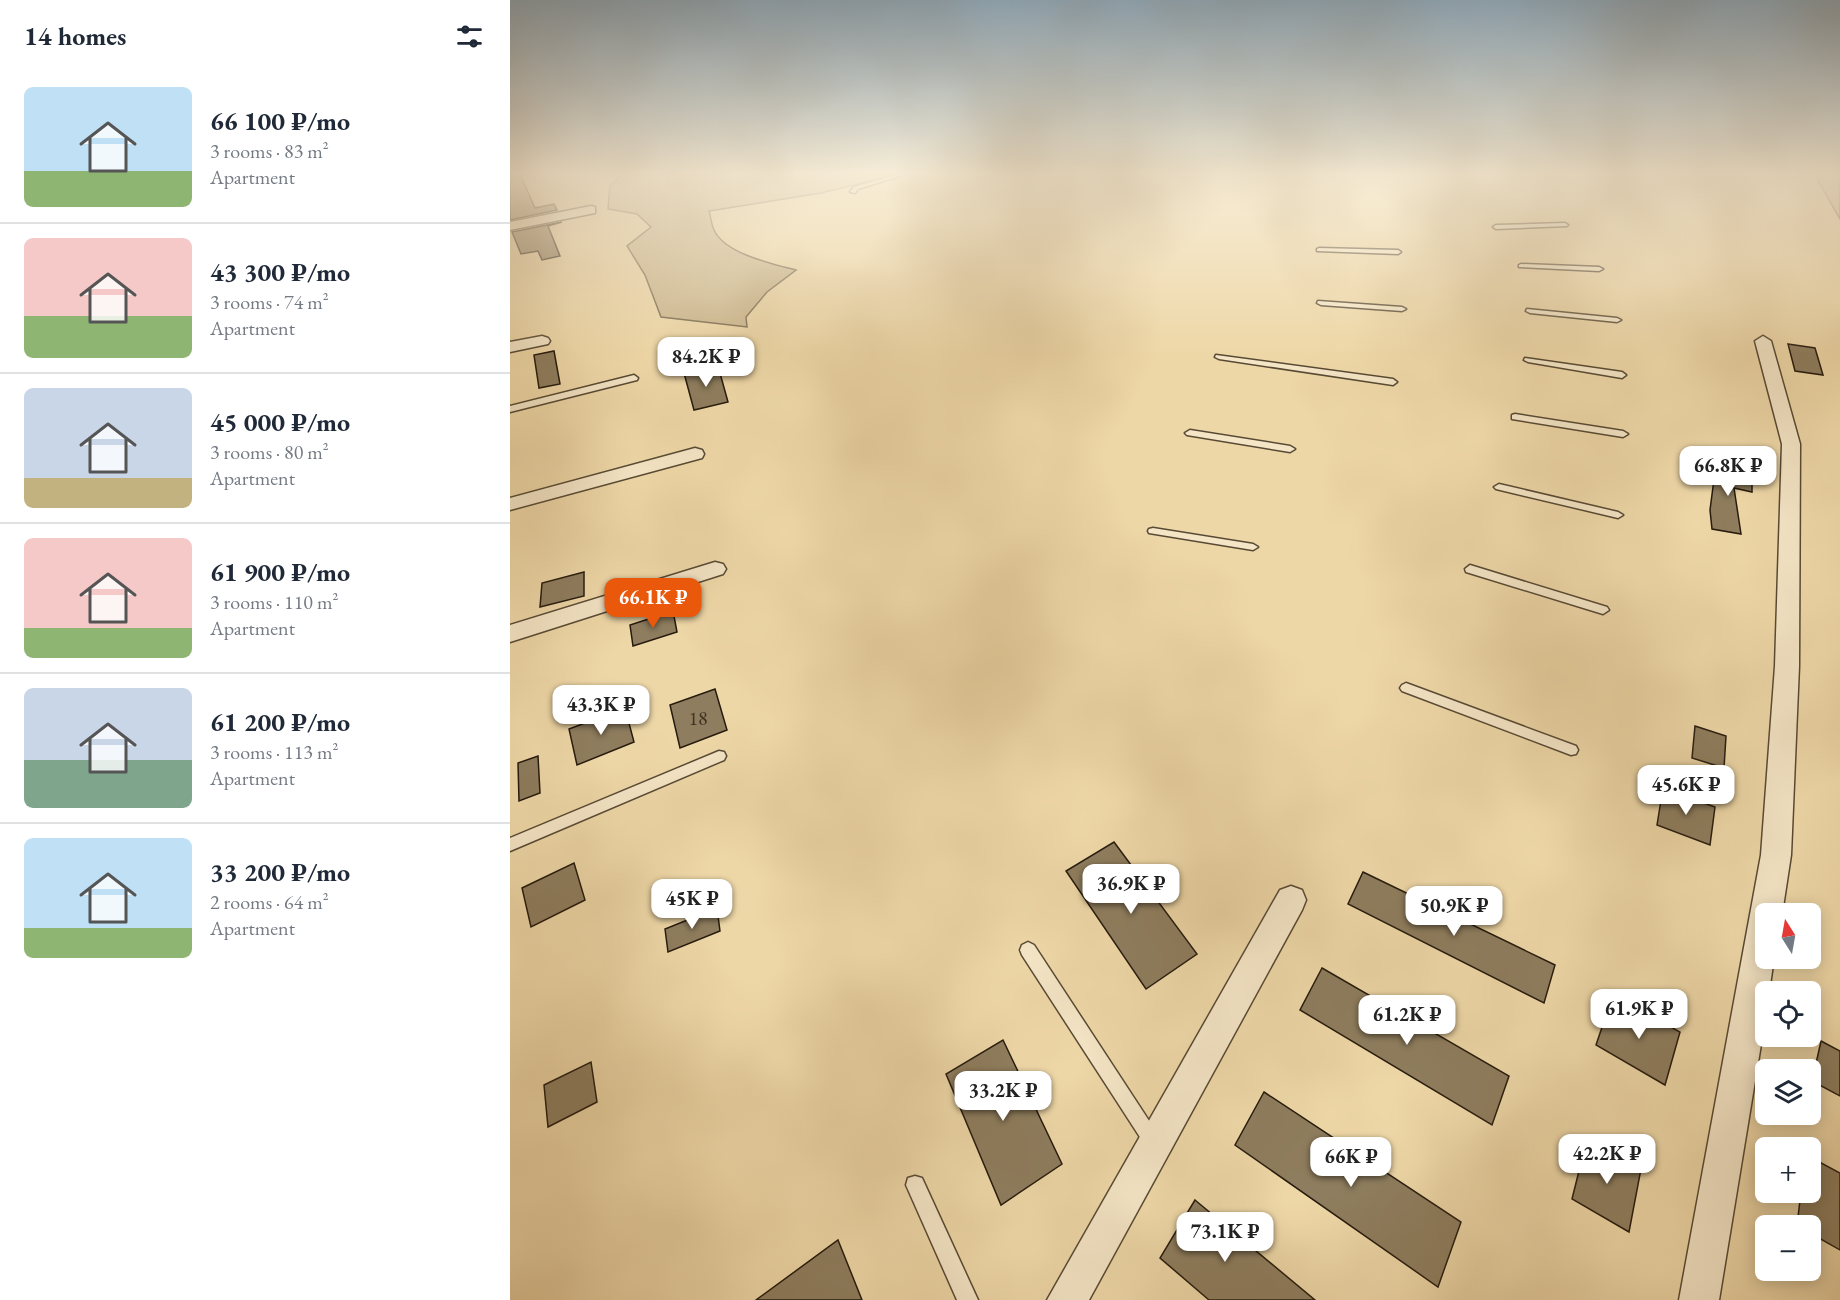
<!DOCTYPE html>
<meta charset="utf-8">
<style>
:root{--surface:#fff;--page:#f6f6f7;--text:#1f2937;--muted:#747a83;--line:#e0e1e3;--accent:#ea580c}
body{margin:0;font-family:"EB Garamond",serif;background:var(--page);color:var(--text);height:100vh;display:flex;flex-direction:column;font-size:22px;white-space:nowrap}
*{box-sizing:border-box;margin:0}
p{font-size:20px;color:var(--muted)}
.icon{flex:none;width:33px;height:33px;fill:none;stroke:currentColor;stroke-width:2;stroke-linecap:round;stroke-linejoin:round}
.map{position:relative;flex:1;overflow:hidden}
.panel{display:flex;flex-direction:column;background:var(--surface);width:510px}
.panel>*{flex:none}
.needle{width:39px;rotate:349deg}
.controls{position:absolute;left:1245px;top:903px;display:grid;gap:12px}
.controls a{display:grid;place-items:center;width:66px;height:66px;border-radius:9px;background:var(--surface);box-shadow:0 3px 15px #0003;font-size:30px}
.price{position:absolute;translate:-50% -51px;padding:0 14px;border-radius:12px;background:#fff;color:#222;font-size:20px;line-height:39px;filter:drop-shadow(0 2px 3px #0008)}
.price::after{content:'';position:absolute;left:50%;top:36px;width:18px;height:14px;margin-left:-9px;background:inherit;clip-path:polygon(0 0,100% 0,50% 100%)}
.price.on{background:var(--accent);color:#fff}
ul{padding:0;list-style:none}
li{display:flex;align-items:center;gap:18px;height:150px;padding:0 24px}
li+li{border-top:2px solid var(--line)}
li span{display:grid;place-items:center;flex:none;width:168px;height:120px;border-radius:9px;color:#555}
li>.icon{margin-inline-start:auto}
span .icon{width:72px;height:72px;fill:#fffc;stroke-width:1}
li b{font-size:26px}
h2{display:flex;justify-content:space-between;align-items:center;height:72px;padding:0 24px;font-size:26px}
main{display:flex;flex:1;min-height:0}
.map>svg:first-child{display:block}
</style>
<main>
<section class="panel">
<h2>14 homes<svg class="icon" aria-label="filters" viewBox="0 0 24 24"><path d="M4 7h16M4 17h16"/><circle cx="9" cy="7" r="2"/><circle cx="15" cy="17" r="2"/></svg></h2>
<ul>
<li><span style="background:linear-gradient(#bfe0f5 70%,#8fb573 0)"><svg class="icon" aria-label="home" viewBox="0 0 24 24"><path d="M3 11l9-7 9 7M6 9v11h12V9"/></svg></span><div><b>66 100 ₽/mo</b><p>3 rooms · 83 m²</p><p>Apartment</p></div></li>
<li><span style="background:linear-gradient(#f6c9c9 65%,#8fb573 0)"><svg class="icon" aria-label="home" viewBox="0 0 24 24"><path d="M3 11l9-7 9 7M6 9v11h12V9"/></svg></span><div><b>43 300 ₽/mo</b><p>3 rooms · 74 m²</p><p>Apartment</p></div></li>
<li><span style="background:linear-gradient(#c9d6e8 75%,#c2b280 0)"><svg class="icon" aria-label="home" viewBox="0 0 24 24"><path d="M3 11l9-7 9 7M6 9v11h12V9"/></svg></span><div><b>45 000 ₽/mo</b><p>3 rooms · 80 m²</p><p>Apartment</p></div></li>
<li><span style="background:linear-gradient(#f6c9c9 75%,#8fb573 0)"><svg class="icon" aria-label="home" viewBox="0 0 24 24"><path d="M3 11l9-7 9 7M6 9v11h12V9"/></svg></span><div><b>61 900 ₽/mo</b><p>3 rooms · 110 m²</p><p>Apartment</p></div></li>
<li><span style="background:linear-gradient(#c9d6e8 60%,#7fa58c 0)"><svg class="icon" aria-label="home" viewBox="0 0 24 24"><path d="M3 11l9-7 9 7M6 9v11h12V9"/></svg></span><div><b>61 200 ₽/mo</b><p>3 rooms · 113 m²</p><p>Apartment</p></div></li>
<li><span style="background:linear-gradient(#bfe0f5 75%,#8fb573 0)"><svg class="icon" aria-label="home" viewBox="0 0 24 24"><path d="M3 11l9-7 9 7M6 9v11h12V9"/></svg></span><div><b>33 200 ₽/mo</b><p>2 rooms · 64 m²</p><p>Apartment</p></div></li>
</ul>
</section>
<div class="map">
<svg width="1330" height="1300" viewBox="0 0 1330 1300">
<rect width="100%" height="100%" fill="#eed7a7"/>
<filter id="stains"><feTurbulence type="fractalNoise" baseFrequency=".00333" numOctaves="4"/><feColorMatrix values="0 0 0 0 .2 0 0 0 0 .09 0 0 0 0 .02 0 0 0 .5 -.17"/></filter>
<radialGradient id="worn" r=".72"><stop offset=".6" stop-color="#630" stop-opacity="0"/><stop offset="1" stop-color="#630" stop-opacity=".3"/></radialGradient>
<g fill="#ccb78d" stroke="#79694e" stroke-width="1.5">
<path d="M115,172H398L311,193L199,211C201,217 201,224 204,230C215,254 263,264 286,270L257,292L236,317L237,327L151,317L135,275L117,246L141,227L127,214L98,209L100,186Z"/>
<path d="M1303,172H1330V219Z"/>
</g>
<g fill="#8e7d5e" stroke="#261b0e" stroke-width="1.5">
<path d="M0,172H9L25,208L44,204L47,210L0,220Z"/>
<path d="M52,222L38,226L50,256L32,260L28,251L11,254L2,232Z"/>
<path d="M1278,344L1305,348L1313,375L1285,371Z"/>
<path d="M44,351L50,384L29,388L24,355Z"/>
<path d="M208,366L218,402L184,410L174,373Z"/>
<path d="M1206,464L1242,472V492L1224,488L1231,534L1202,529L1200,510Z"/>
<path d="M74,572V596L30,607L32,583Z"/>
<path d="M163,611L167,632L123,646L120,625Z"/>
<path d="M205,689L217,730L170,748L160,705Z"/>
<path d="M115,708L124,742L67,765L59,729Z"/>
<path d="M1185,726L1216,736L1214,768L1182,758Z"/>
<path d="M28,756L30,793L9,801L8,763Z"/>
<path d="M1153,788L1205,807L1200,845L1147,825Z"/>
<path d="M604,842L687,954L636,989L556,871Z"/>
<path d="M64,863L75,900L21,927L12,888Z"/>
<path d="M853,872L1045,965L1034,1003L838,904Z"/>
<path d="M207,908L210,931L158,952L155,929Z"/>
<path d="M812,968L999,1076L982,1125L790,1010Z"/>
<path d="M1103,995L1170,1032L1155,1085L1086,1045Z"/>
<path d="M493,1040L552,1164L491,1205L436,1074Z"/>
<path d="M1311,1041L1330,1051V1096L1302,1081Z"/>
<path d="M81,1062L87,1102L38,1127L34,1085Z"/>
<path d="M754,1092L951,1222L928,1287L725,1145Z"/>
<path d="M1077,1139L1131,1169L1119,1232L1062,1199Z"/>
<path d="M1300,1157L1330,1173V1250L1300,1233V1226L1287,1225L1291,1192H1300Z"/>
<path d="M685,1200L805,1300H699L650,1258Z"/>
<path d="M328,1240L352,1300H246Z"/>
</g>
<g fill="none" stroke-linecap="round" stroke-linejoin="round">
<g stroke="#584a34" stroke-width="3">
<g id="service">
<path d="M395,172H403L348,189L345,193L340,192L344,187Z"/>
<path d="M1055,223L1058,225L1057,226L986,229L983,227L986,225Z"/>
<path d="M809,248L888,250L891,252L888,254L807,251V249Z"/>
<path d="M1011,264L1089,267L1093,269L1089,271L1009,267V265Z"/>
<path d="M808,301L892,307L896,309L892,311L811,305L807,303Z"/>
<path d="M1017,309L1107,318L1111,320L1107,322L1020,313L1016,311Z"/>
<path d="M706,355L883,379L887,382L883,385L709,359L705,357Z"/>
<path d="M1015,358L1112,372L1116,375L1112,378L1018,362L1014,360Z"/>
<path d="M124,375L128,378L127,380L0,412V406Z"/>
<path d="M1005,414L1113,431L1118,434L1113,437L1002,419V415Z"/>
<path d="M680,430L780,446L785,449L780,452L677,435L675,433Z"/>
<path d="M989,484L1108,512L1113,515L1108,518L986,489L984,487Z"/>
<path d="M643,528L743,544L748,547L743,550L639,533L638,531L639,529Z"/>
<path d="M960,565L1097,607L1099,610L1093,614L956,572L955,569Z"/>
<path d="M896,683L1066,746L1068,750L1066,754L1061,755L892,691L890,688L892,685Z"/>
<path d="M209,751L214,752L216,756L214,760L0,851V838Z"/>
<path d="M518,942L524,945L649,1136L652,1142L649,1148L643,1151L637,1148L512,955L510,950L512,945Z"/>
<path d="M405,1176L412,1178L468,1300H447L396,1185L398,1178Z"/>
</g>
</g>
<g stroke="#584a34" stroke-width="3">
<g id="minor">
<path d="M81,206L85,207V213L0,230V222Z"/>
<path d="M32,336L38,338L40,341L38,344L0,352V342Z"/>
<path d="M1253,336L1261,341L1290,444L1289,666L1281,855L1272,914H1256V958H1264L1259,992H1256V1014L1209,1300H1169L1251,855L1265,666L1272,444L1245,341Z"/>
<path d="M185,448L192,450L194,454L192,458L0,510V498Z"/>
<path d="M205,562L213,564L216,569L213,574L0,642V625Z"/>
<path d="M781,886L792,890L796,900L792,910L579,1300H537L770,890Z"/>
</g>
</g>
<use href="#service" fill="#f4e5c6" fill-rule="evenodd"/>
<use href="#minor" fill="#f4e5c6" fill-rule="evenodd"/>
</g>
<linearGradient id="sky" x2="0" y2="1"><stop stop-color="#8fa8b9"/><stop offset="0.49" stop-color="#f7edd7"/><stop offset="1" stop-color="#f7edd7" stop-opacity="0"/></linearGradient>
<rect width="1330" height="354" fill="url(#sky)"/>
<g text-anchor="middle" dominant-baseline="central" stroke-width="6" stroke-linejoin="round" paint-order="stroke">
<g font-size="20" fill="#403422">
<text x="188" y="718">18</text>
</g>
</g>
<rect width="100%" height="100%" filter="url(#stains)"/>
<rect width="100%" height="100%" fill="url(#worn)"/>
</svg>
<div class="controls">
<a><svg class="needle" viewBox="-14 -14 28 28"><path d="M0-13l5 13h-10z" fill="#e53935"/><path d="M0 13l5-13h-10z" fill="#747a83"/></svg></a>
<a><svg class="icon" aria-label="locate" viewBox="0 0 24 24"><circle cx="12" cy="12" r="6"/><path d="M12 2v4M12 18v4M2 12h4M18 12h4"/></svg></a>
<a><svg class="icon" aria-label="layers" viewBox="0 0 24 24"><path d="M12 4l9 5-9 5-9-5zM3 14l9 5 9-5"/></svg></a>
<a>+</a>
<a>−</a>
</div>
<b class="price" style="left:196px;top:388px">84.2K ₽</b>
<b class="price" style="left:1218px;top:497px">66.8K ₽</b>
<b class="price on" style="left:143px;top:629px">66.1K ₽</b>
<b class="price" style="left:91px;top:736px">43.3K ₽</b>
<b class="price" style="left:1176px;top:816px">45.6K ₽</b>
<b class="price" style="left:621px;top:915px">36.9K ₽</b>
<b class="price" style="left:182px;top:930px">45K ₽</b>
<b class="price" style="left:944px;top:937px">50.9K ₽</b>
<b class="price" style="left:1129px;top:1040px">61.9K ₽</b>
<b class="price" style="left:897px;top:1046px">61.2K ₽</b>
<b class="price" style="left:493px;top:1122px">33.2K ₽</b>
<b class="price" style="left:1097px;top:1185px">42.2K ₽</b>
<b class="price" style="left:841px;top:1188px">66K ₽</b>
<b class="price" style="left:715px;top:1263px">73.1K ₽</b>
</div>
</main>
